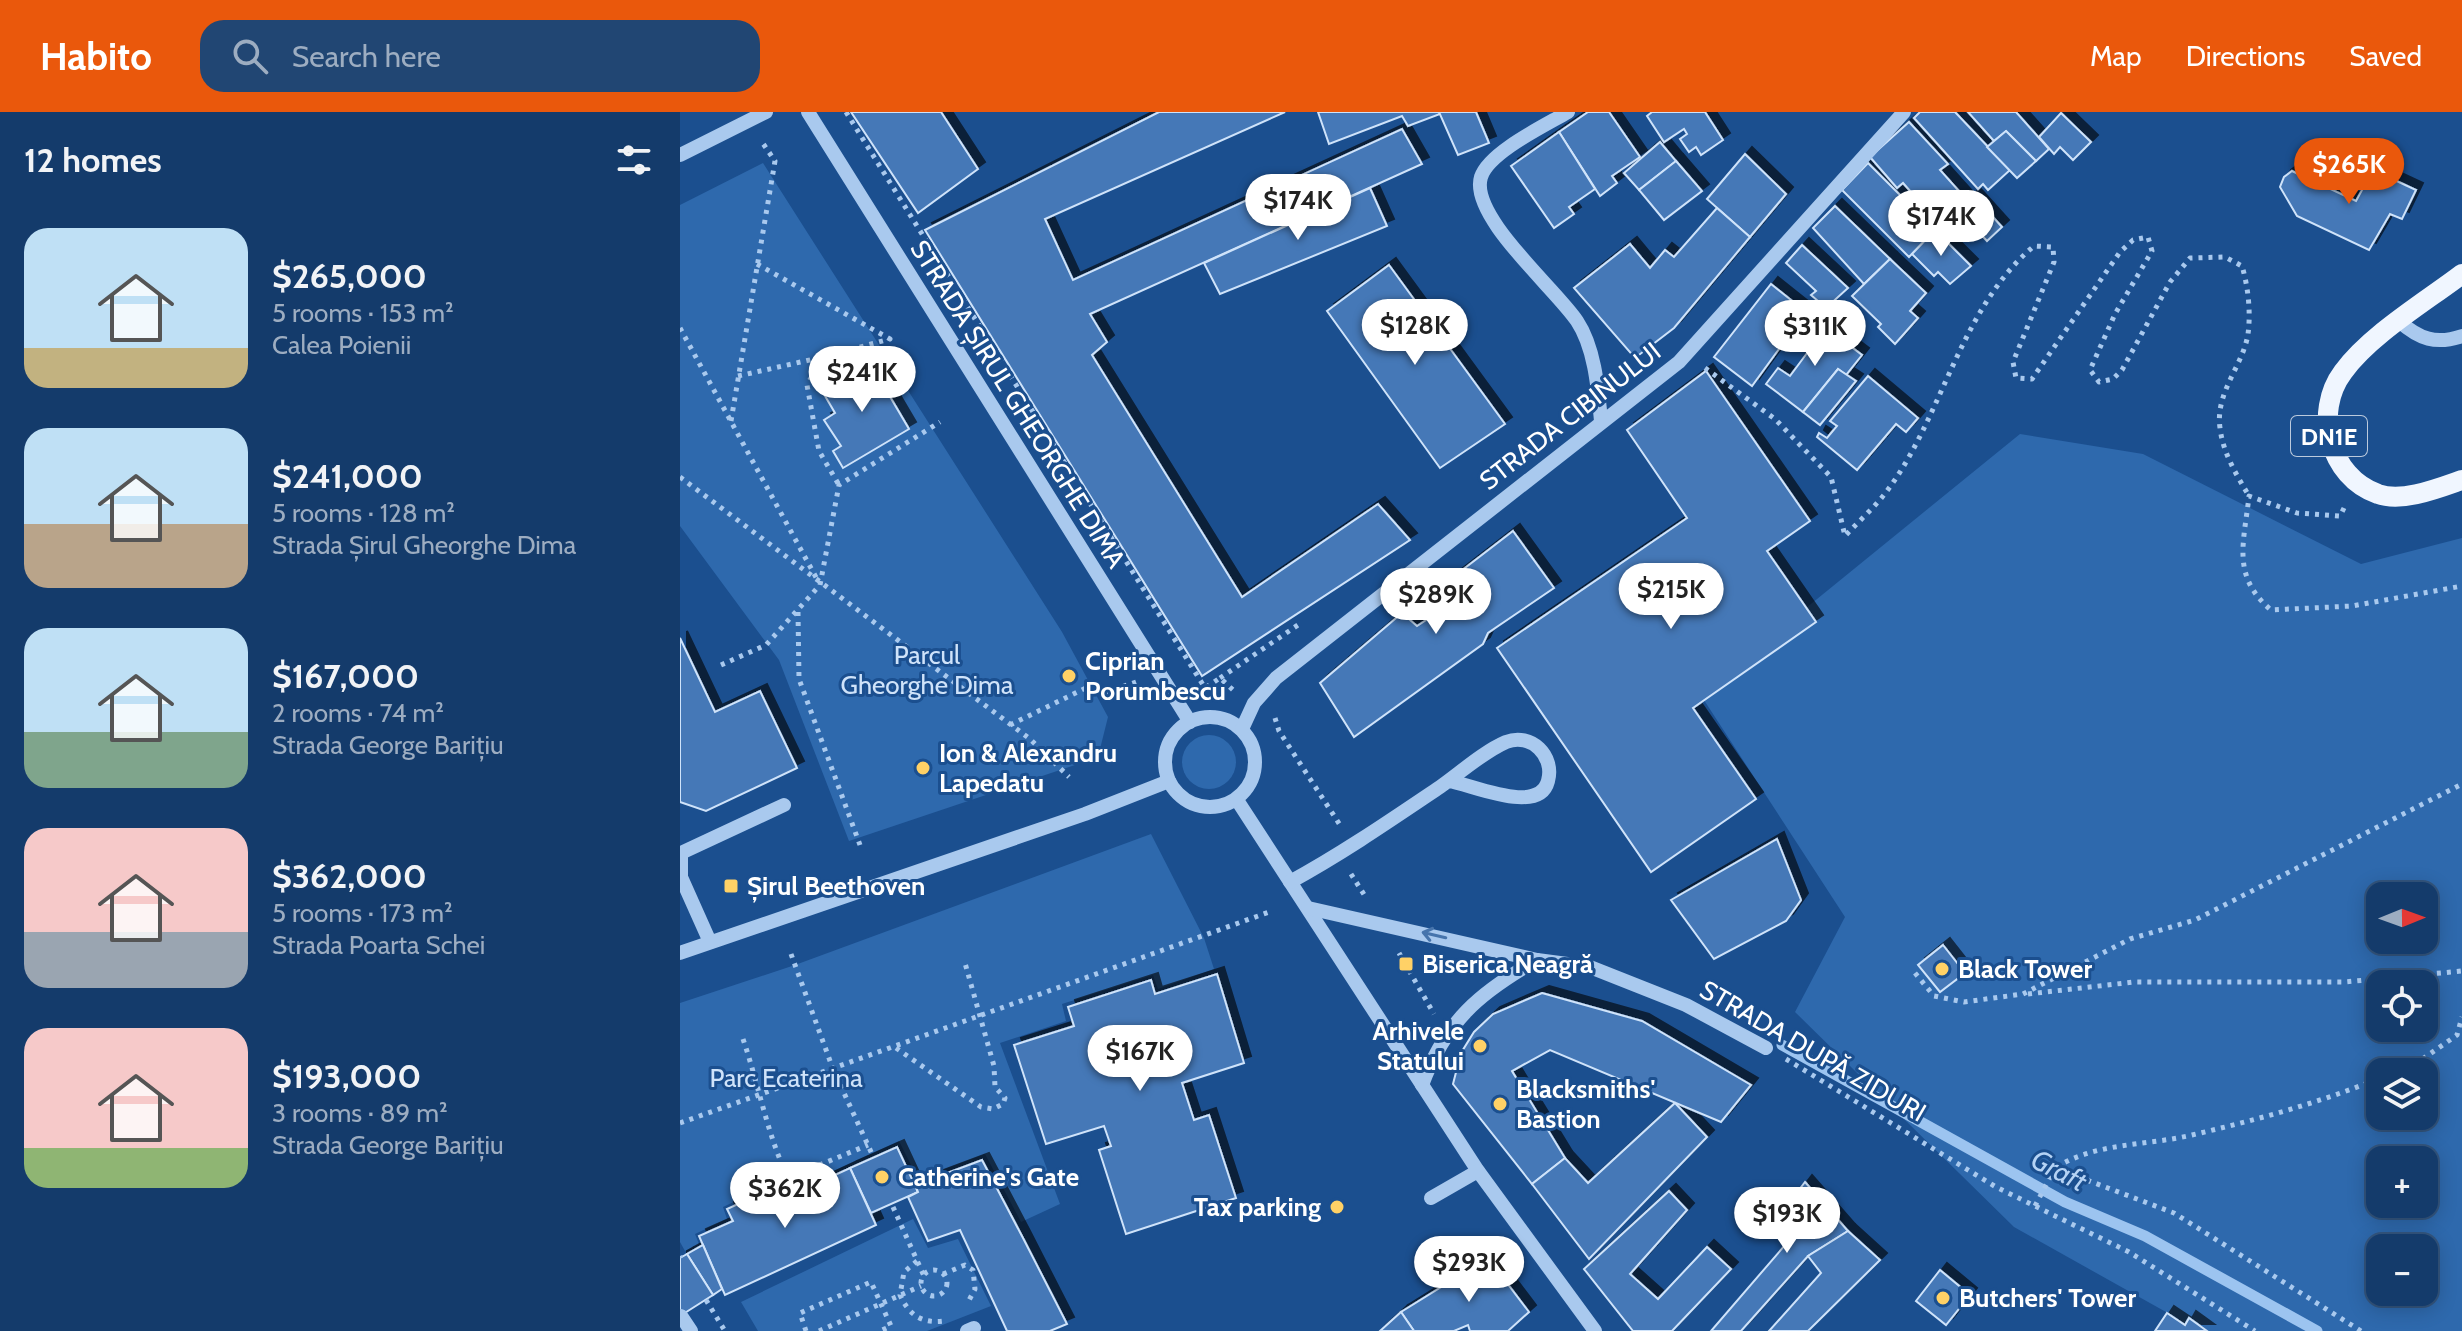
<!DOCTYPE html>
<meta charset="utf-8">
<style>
:root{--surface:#143b6b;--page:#214673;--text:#f1f3f6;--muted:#9dadc1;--line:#33557e;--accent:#ea580c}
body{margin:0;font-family:Cabin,sans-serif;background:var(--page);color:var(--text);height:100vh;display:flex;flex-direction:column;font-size:30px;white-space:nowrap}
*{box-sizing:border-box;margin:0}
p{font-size:26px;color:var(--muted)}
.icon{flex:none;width:44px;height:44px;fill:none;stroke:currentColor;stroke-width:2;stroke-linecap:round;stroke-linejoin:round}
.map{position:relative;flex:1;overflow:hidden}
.drawer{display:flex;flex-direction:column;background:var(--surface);width:680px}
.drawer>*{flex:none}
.needle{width:52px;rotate:89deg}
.controls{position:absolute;left:1686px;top:770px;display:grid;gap:16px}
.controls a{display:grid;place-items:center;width:72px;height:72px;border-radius:16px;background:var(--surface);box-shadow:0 4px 20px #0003,0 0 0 2px var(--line);font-size:40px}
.price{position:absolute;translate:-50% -68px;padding:0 18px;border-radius:28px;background:#fff;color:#222;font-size:26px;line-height:52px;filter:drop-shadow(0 2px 4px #0008)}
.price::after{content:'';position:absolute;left:50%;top:48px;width:24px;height:18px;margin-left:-12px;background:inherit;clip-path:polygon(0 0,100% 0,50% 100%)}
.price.on{background:var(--accent);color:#fff}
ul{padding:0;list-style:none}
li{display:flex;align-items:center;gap:24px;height:200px;padding:0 24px}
li span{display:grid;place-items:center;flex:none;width:224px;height:160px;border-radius:24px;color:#555}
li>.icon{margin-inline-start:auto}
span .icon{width:96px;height:96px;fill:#fffc;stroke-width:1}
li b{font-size:34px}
h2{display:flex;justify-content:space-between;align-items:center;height:96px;padding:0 24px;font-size:34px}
header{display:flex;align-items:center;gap:48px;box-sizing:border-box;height:112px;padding:0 40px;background:var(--accent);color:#fff}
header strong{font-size:38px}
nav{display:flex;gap:44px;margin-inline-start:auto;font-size:28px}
.search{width:560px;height:72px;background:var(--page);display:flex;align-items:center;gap:20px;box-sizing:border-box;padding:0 28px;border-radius:24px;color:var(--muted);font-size:30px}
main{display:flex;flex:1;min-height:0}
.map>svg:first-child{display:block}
</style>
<header>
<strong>Habito</strong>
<div class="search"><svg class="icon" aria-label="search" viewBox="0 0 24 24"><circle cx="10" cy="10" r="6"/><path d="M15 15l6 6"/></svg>Search here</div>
<nav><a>Map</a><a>Directions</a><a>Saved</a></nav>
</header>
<main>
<section class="drawer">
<h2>12 homes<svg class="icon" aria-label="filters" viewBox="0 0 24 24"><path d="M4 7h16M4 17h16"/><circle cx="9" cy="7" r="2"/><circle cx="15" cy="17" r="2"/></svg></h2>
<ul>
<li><span style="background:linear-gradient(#bfe0f5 75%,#c2b280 0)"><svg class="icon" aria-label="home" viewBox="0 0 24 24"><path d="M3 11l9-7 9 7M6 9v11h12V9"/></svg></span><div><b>$265,000</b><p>5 rooms · 153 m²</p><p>Calea Poienii</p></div></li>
<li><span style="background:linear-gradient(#bfe0f5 60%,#b9a48a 0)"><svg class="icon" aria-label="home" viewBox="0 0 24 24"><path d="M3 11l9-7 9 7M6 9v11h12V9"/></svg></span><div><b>$241,000</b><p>5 rooms · 128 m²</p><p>Strada Șirul Gheorghe Dima</p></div></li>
<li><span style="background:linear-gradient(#bfe0f5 65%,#7fa58c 0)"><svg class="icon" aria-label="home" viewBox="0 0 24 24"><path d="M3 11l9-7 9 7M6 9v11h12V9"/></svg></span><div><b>$167,000</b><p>2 rooms · 74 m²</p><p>Strada George Barițiu</p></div></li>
<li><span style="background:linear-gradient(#f6c9c9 65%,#9aa5b1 0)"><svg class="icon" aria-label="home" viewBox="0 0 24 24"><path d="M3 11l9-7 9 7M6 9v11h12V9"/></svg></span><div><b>$362,000</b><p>5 rooms · 173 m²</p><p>Strada Poarta Schei</p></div></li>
<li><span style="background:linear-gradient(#f6c9c9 75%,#8fb573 0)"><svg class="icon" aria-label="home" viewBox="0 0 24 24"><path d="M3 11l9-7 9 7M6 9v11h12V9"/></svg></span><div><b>$193,000</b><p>3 rooms · 89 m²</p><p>Strada George Barițiu</p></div></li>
</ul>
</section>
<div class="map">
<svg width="1782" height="1219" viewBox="0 0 1782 1219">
<defs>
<filter id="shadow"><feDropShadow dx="7" dy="-7" stdDeviation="0" flood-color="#0009"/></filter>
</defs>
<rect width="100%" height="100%" fill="#1b4f8f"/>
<g fill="#2e69ad" fill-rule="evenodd">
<path d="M83,51L382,520L428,605L420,637L398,652L169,729L99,548L0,414V93Z"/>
<path d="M1340,322L1463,342L1681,452L1782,426V1219H1520L1334,1115L1115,900L1165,805L1020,582ZM1700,784H1744V828H1700ZM1700,872H1744V916H1700ZM1700,960H1744V1004H1700ZM1700,1048H1744V1092H1700ZM1700,1136H1744V1180H1700Z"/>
<circle cx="529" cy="650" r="27"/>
<path d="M471,722L524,826L534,857L478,877L473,863L382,892L386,909L320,931L380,1092L341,1110L305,1042L238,1067L219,1029L86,1090L79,1078L43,1095L47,1107L15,1122L19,1132L5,1139L0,1130V891L115,853Z"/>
<path d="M233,1107L248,1136L278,1127L311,1194L247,1219H78L61,1190Z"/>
</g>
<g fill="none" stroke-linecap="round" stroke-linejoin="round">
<path stroke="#9cc4f0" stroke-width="11" d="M1102,933L1385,1090L1465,1124L1637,1219"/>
</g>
<g fill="#4478b7" stroke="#cfe3fa" stroke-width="2" filter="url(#shadow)">
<path d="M171,0H261L298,57L238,101Z"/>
<path d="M479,0H605L365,107L393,168L722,17L742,52L410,202L427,230L412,243L562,485L698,392L730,428L522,564L245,118Z"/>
<path d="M638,0H759L760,2L728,14L722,4L649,32Z"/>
<path d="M759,0H796L809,31L778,43Z"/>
<path d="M908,0H929L960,45L932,64L937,71L920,84L879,20Z"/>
<path d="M972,0H1025L1043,28L1021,43L1016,35L1009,40L1000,27L1007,22L1004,17L984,30L967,4Z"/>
<path d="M1240,0H1275L1330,58L1308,78L1303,72L1298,77L1234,6Z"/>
<path d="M1288,0H1336L1369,37L1356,49L1326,19L1314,29Z"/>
<path d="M1381,1L1411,30L1393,48L1380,35L1374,42L1359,25Z"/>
<path d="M1229,10L1268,52L1260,58L1287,88L1261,114L1223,71L1217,76L1190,45Z"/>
<path d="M1326,19L1356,49L1337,66L1307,35Z"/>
<path d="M879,20L915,77L889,95L894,102L874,116L831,54Z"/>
<path d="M980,30L996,49L959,78L944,61Z"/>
<path d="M1065,42L1106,82L1070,125L1027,87Z"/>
<path d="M996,49L1022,79L984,108L959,78Z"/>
<path d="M1188,51L1255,118L1229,145L1162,78Z"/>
<path d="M1693,58L1736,78L1722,107L1710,102L1689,138L1617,104L1600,75L1604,65L1612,59L1676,89Z"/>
<path d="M690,76L707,114L540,182L524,151Z"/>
<path d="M1293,83L1322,115L1307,129L1295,116L1290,119L1275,102Z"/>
<path d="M1155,94L1210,147L1184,172L1133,116Z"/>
<path d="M1037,96L1070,125L994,216L955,246L894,176L950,132L970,156L985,138L994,145Z"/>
<path d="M1255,118L1291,154L1270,172L1258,160L1254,164L1232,142Z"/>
<path d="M1122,133L1168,176L1146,196L1131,183L1136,179L1106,151Z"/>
<path d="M1210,147L1246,181L1230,199L1238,206L1215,232L1198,215L1201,212L1172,184Z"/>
<path d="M709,153L825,312L760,356L647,199Z"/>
<path d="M1091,172L1136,208L1117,235L1107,226L1072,274L1034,245Z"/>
<path d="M1140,211L1182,243L1166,263L1158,257L1123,300L1086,272L1098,256L1110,264L1130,237L1122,232Z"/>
<path d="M189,249L229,317L163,356L153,339L161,334L144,308L155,301L141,277Z"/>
<path d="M1158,257L1176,269L1140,313L1123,300Z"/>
<path d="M1026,259L1130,409L1087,439L1136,510L1013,596L1076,687L971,760L817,536L1007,406L947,318Z"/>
<path d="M1188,264L1238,306L1226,320L1216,312L1177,358L1137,325L1139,321L1147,326L1157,314L1150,309Z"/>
<path d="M833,419L874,476L808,521L803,532L674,625L640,571L722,501L737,514L775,489L768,469Z"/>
<path d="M0,526L35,600L80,579L117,656L26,699L0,690Z"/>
<path d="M1097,727L1121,788L1106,809L1034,847L991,788Z"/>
<path d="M1263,833L1285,861L1260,880L1238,853Z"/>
<path d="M537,862L564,951L502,971L514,1008L529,1003L556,1086L446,1122L419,1038L431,1034L424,1014L366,1032L334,933L394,914L388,895L471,868L475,882Z"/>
<path d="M862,881L962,909L1071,973L1041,1010L870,938L832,959L885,1046L852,1072L773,972L781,941L794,920L813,902Z"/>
<path d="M995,991L1027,1025L909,1147L852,1072L885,1046L908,1071Z"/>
<path d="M217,1035L238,1080L191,1101L170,1056Z"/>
<path d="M302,1048L343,1126L387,1212L370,1219H327L280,1118L248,1129L228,1085L238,1080L235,1073Z"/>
<path d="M170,1056L196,1113L45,1183L19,1124L53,1109L47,1097L78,1083L84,1096Z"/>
<path d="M1125,1070L1168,1119L1128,1144L1061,1219H1031L1112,1125L1099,1104Z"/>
<path d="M989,1079L1007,1098L950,1162L978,1187L1027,1135L1051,1157L992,1219H953L904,1157Z"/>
<path d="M1168,1119L1200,1148L1128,1219H1089L1141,1161L1128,1144Z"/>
<path d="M23,1133L42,1177L33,1183L7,1142Z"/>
<path d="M7,1142L33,1183L0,1204V1146Z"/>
<path d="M808,1146L849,1200L828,1219H790L788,1213L774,1219H734L721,1200Z"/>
<path d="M1260,1158L1290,1183L1266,1213L1236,1189Z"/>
<path d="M721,1200L734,1219H700Z"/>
<path d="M1487,1201L1505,1213L1509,1206L1527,1219H1475Z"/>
</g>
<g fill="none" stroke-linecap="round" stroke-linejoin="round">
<g stroke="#a9c9ee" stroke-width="5" stroke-dasharray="4 6" stroke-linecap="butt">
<path d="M166,0L525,576L540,566L553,578"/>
<path d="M77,152L210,227L143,245"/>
<path d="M0,216L138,469"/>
<path d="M1025,256L1095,307L1151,365L1165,424C1179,409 1195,395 1207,379C1263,304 1280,196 1354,134L1373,135L1374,150L1333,250L1336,266L1352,267L1440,140L1453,128L1468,125L1472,139L1435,202L1410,258L1419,270L1433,267L1442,258L1490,170L1510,146L1545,145L1562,154C1568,174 1571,200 1568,222C1563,254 1535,280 1540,316C1543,341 1556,362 1569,384"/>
<path d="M58,264L143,245L127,273L139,339L159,373"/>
<path d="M51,309L95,49L82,30"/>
<path d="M0,365L350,627L389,665"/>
<path d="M1664,396L1660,404L1617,401L1569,384C1564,431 1551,464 1591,498L1672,494L1782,474"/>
<path d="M118,500L119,567L180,733"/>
<path d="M41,553L86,533L140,473L159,373L260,310"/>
<path d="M540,566L618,513"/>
<path d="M424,581L456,570"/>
<path d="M595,606L599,619L660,713"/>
<path d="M330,613L418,570"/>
<path d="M671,762L685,784"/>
<path d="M719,841L754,902"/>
<path d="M111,842L153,957L192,1042"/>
<path d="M1235,861L1254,884L1284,890L1343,882L1450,827L1515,808L1782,672"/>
<path d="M1348,882L1454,870H1664L1782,859"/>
<path d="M63,927C79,974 87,1022 108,1066L188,1033"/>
<path d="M216,936L301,995L313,997L323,992L325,986L315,975L314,954L285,851"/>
<path d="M1106,947L1316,1075L1449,1140L1575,1219"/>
<path d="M1716,960L1734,953L1777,923L1782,905"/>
<path d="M0,1011L592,799"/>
<path d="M1355,1094L1375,1056"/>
<path d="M213,1095L244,1164"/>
<path d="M0,1144L1,1146"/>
<path d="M237,1149L224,1160L220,1183C229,1203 242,1212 264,1209"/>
<circle cx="254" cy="1171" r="13"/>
<path d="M263,1162L285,1153L293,1158L295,1177L287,1192"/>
<path d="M26,1188L45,1219"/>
<path d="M126,1219L120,1201L191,1170L211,1214L200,1219"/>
<path d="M139,1219L241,1174"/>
<path d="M1681,1219L1494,1101L1375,1056C1416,1030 1466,1034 1512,1023C1576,1008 1639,991 1700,966"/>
</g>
<g stroke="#a9c9ee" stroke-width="14">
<path d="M128,0L510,610"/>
<path d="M888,0C866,13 809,40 801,65C789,104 876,177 897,209C915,236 918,277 921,309"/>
<path d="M0,43L86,0"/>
<path d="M1719,209C1739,227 1756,233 1782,224"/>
<circle cx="530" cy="650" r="45"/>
<path d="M562,617L574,591L596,566L999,250L1224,0"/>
<path d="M557,688L798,1059L915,1219"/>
<path d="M610,770C663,741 711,708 760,675C780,661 803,640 826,630C851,620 875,644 868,669C859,704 791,672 769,669"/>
<path d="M628,796L857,848L910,855L1006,893L1086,936"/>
<path d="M30,830L1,765V741L104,693"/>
<path d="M0,841L405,702L489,669"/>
<path d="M742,973C766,909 799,881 857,848"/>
<path d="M751,1086L798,1059"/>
<path d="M1,1204L11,1219"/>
<path d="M287,1219L294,1216"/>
</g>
<path stroke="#f0f6ff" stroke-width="20" d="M1782,162C1745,190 1690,223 1663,260C1633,300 1649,365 1698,382C1722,391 1759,376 1782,368"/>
</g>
<defs><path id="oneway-shaft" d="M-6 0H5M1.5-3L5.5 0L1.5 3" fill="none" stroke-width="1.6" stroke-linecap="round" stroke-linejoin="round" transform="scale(2)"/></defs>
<use stroke="#4674ac" href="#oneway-shaft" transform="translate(754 823) rotate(-167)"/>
<g fill="#ffd166" stroke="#1b4f8f" stroke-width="3">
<circle cx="389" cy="564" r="8"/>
<circle cx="243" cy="656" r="8"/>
<rect x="43" y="766" width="16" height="16" rx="4"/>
<rect x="718" y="844" width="16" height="16" rx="4"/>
<circle cx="1262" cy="857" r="8"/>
<circle cx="800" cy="934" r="8"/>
<circle cx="820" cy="992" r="8"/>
<circle cx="202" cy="1065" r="8"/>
<circle cx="657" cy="1095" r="8"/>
<circle cx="1263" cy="1186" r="8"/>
</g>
<g text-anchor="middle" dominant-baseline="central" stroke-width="6" stroke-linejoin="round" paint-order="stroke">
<rect fill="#1b4f8f" stroke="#bbcadd" stroke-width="2" x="1611" y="304" width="76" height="40" rx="6"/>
<g font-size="24" font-weight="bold" fill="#fff">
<text x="1649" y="324">DN1E</text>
</g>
<g font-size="26" fill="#fff" stroke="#1b4f8f">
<text transform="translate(338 292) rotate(58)">STRADA ȘIRUL GHEORGHE DIMA</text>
<text transform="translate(890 304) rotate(-38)">STRADA CIBINULUI</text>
<text transform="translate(1133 939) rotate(30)">STRADA DUPĂ ZIDURI</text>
</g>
<g font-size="26" fill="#cfe3fa" stroke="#1b4f8f">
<text x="247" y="543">Parcul<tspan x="247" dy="30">Gheorghe Dima</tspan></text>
<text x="106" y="966">Parc Ecaterina</text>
</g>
<g font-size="26" font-weight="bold" fill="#fff" stroke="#1b4f8f" text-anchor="start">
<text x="405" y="549">Ciprian<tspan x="405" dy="30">Porumbescu</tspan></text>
<text x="259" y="641">Ion &amp; Alexandru<tspan x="259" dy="30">Lapedatu</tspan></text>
<text x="67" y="774">Șirul Beethoven</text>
<text x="742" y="852">Biserica Neagră</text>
<text x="1278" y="857">Black Tower</text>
<text x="784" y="919" text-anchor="end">Arhivele<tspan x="784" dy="30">Statului</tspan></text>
<text x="836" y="977">Blacksmiths'<tspan x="836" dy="30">Bastion</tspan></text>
<text x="218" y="1065">Catherine's Gate</text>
<text x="641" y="1095" text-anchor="end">Tax parking</text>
<text x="1279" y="1186">Butchers' Tower</text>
</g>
<g font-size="28" font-style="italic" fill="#b5d3f5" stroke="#1b4f8f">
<text transform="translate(1379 1058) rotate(27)">Graft</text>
</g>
</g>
</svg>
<div class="controls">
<a><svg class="needle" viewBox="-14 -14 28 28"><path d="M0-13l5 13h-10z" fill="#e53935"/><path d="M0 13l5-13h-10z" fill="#9dadc1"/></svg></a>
<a><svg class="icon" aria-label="locate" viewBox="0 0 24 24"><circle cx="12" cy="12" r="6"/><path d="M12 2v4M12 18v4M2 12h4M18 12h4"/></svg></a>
<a><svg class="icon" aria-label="layers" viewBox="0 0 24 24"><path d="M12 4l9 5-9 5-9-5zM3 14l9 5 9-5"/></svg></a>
<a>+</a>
<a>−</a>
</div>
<b class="price on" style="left:1669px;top:94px">$265K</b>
<b class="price" style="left:618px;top:130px">$174K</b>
<b class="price" style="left:1261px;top:146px">$174K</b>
<b class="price" style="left:735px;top:255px">$128K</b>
<b class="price" style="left:1135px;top:256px">$311K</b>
<b class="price" style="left:182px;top:302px">$241K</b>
<b class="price" style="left:991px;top:519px">$215K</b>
<b class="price" style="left:756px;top:524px">$289K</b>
<b class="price" style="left:460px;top:981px">$167K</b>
<b class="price" style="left:105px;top:1118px">$362K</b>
<b class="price" style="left:1107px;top:1143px">$193K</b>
<b class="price" style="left:789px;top:1192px">$293K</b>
</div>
</main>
